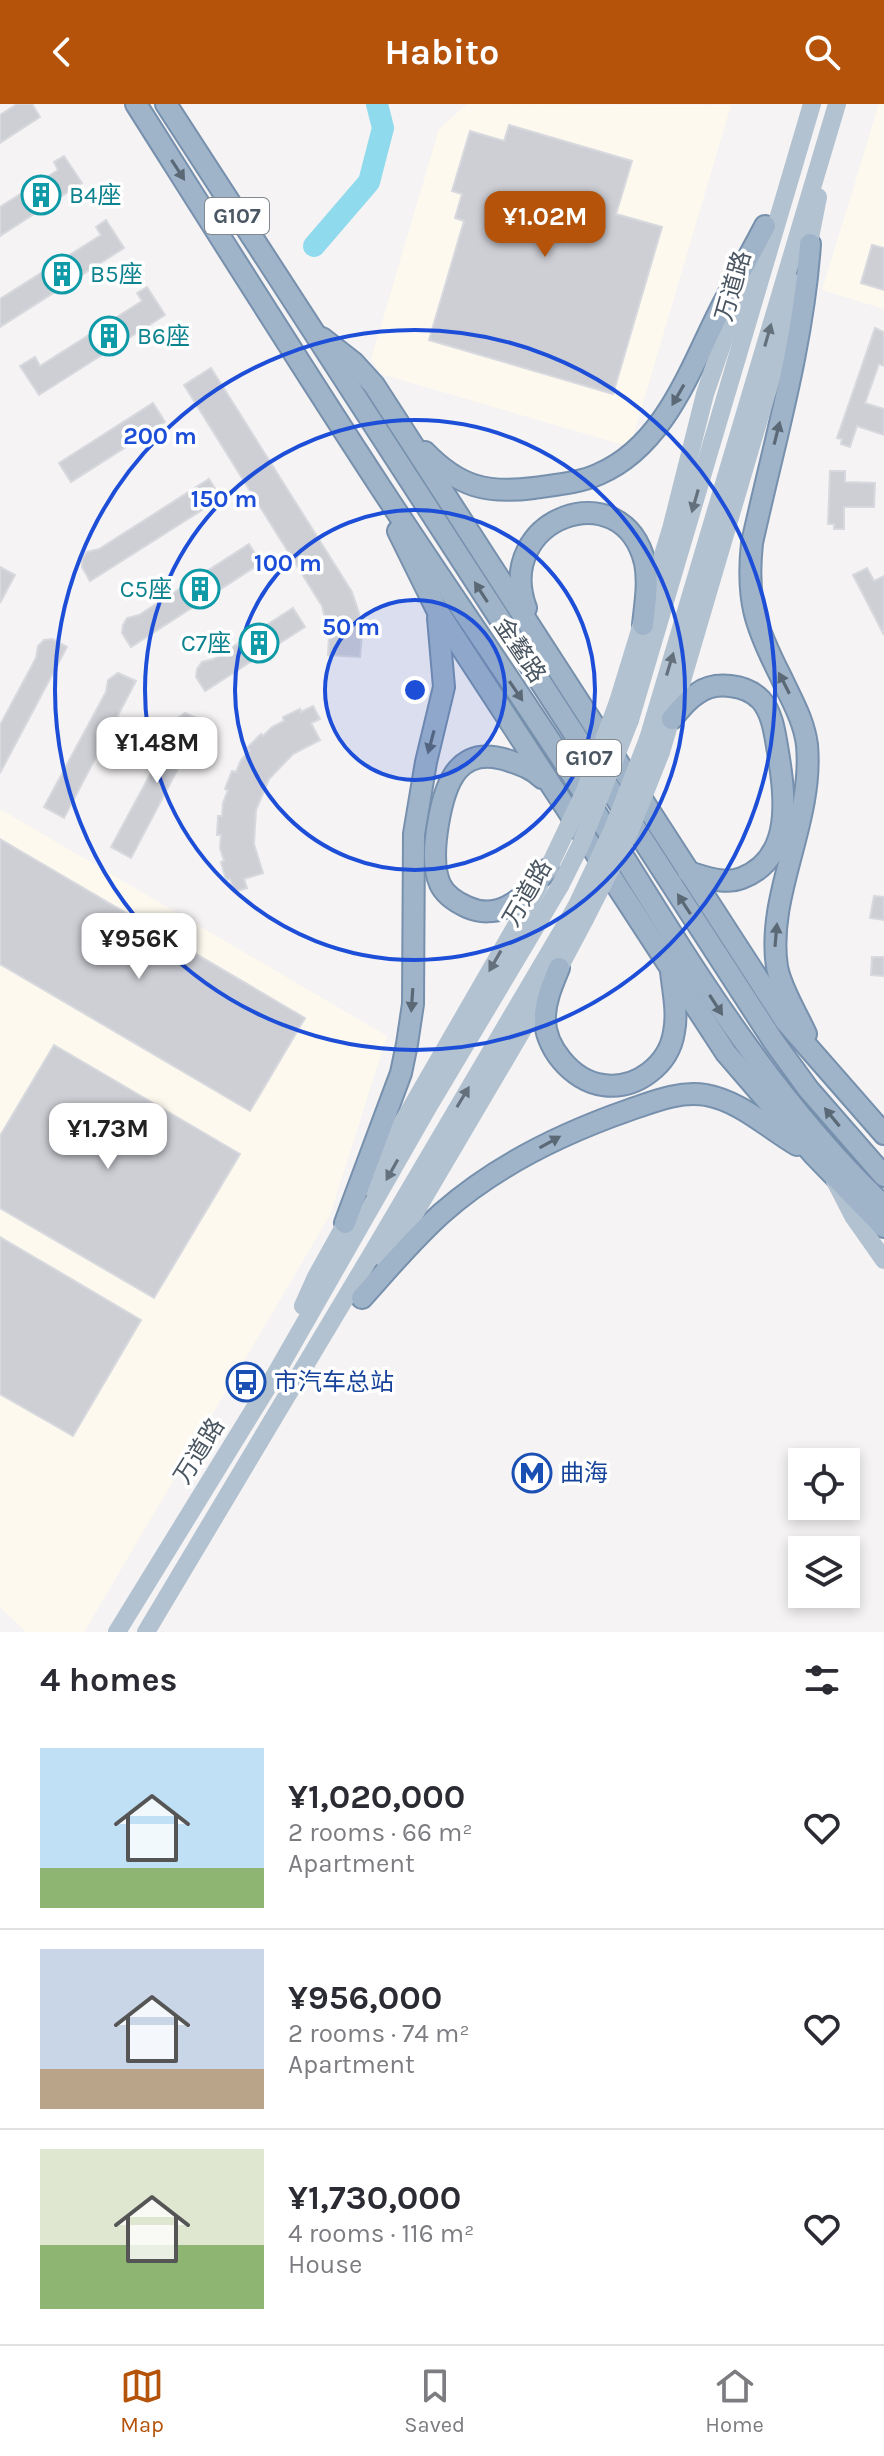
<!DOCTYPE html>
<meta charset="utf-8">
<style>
:root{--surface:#fff;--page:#f7f7f7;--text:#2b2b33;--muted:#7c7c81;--line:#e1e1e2;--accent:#b45309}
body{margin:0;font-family:Karla,"Noto Sans SC",sans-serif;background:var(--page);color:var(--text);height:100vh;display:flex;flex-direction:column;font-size:30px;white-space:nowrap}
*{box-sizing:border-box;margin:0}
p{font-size:26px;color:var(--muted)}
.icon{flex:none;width:44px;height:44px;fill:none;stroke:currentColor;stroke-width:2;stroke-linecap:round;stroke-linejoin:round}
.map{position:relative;height:1528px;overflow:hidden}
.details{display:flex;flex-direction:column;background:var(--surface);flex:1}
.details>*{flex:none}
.controls{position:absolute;left:788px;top:1344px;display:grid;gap:16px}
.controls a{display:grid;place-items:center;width:72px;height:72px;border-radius:0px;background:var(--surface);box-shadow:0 4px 12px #0003;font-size:40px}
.price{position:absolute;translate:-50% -68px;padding:0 18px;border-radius:16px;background:#fff;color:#222;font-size:26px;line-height:52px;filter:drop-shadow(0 2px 4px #0008)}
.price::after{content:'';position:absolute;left:50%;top:48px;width:24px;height:18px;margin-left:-12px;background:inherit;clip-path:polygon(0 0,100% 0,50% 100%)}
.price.selected{background:var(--accent);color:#fff}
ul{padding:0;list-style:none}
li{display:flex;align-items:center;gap:24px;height:200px;padding:0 40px}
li+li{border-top:2px solid var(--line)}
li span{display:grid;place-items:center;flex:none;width:224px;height:160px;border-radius:0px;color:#555}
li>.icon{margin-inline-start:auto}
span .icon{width:96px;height:96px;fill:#fffc;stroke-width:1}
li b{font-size:34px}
h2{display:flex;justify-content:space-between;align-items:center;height:96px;padding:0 40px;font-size:34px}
header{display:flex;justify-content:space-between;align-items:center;height:104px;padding:0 40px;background:var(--accent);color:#fff;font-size:36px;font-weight:700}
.dock{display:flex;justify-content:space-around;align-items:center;height:112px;border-top:2px solid var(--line);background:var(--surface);font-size:22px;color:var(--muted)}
.dock a{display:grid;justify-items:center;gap:4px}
.dock .selected{color:var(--accent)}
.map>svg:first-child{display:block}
</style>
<header><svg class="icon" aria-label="back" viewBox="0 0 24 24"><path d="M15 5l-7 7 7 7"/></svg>Habito<svg class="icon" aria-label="search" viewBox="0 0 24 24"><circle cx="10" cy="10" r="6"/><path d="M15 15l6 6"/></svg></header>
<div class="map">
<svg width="884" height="1528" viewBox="0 0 884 1528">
<rect width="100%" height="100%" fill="#f5f3f3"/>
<g fill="#fdf9ef">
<path d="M467,0L731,1L630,343L381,270L371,255L439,25Z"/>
<path d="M879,0H884V205L822,186Z"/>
<path d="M0,705L387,932L330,1111L84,1528H26L0,1503Z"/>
</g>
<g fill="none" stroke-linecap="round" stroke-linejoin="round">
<path stroke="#90daee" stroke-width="22" d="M314,142L369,78L383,24L377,0"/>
</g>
<g fill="#cdcfd5" stroke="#d7d9de" stroke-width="2">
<path d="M17,0H32L40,13L0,39V11Z"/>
<path d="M509,21L632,57L616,110L662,123L613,290L429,236L464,117L455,114L462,90L452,87L470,27L504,37Z"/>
<path d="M64,52L82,79L0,132V103L58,66L54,58Z"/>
<path d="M106,116L124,144L0,223V195L101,131L96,123Z"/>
<path d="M872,141L884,144V186L861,179Z"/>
<path d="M147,183L165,211L39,291L20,262L35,253L40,262L142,197L137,189Z"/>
<path d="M875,224L884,228V262L879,260L865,299L884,305V331L857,322L850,343L841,340L842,335L837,334Z"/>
<path d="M211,264L352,488L359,509L362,531L360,553L328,551L329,532L322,502L184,281Z"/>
<path d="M153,299L165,318L71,378L59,359Z"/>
<path d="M830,367H845V378L875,379L874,403H844V425H834V420H828Z"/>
<path d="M209,375L221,394L90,477L82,463V455L87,448L99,445Z"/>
<path d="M249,440L261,459L131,543L122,529L123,521L127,514L139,511Z"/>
<path d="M0,463L15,471L0,499Z"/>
<path d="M867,464L874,477L884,472V531L853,471Z"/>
<path d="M293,504L305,523L205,587L196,573L197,565L202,558L214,555Z"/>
<path d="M52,535L67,543L0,669V621L36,554L38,542L44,536Z"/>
<path d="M118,569L136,577L64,714L44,703L106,588L108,576Z"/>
<path d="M313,602L320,615L311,619L320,636L293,650L269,675L256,706L254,740L263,769L244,775L247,784L234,788L230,775L226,776L221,758L224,757L220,744L221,731H217L218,712H222L223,699L228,686L225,685L232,667L236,668L241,656L250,646L247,644L261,630L263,632L272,623L284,617L283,613L300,605L301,608Z"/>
<path d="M185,609L203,617L131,754L111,743L173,628L175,616Z"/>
<path d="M0,735L305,914L250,1007L0,860Z"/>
<path d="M874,792L884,793V816L870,814Z"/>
<path d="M872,853H884V872L871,871Z"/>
<path d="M54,941L240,1050L154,1194L0,1104V1032Z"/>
<path d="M0,1133L141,1216L73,1332L0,1290Z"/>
</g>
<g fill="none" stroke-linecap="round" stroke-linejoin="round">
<g stroke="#7690ad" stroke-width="24">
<g id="trunk">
<path d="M136,0C217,128 298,257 381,384C440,474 501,562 560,652C661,808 748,972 884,1102"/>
<path d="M166,0L774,938L809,986L884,1072"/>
<path d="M322,234L354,259L374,281L786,918L884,1030"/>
<path d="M425,348C459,383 487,390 534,384C554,381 580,379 599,370C666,341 691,262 722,202C736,175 751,149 765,122"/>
<path d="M398,427L437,506L726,949L814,1051L884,1123"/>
<path d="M526,504C493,414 623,367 645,459C649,479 645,501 643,521"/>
<path d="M672,615C679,606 688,595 698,589C715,577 746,580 761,596C773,610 775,631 778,648C785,691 794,754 742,774C724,781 706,773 688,768"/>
<path d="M542,674C533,665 522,661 510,657C459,639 445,678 438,720C435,738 432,762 440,780C445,791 456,798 467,803C480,809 495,809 508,802C524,794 536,778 548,765"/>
<path d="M559,864C553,879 546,894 545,911C543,942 572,977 603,981C636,986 669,961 674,928C678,908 673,887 671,867"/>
<path d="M806,930C797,910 781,885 777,863C766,790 814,718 807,641C804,616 791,595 781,573C755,522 746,496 752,439C774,339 803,242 810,140"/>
<path d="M345,1119L401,969L407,940L413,900L414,730L426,658L444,583L438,514"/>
<path d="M362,1194C388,1165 413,1135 442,1109C495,1062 563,1029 629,1006C655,997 679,987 706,991C740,997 768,1024 797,1041"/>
</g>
</g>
<g stroke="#b3c2d1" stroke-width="18">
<path d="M806,154L818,93"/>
<path d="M618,598L671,425L705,290L747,168"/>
<path d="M630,616L812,0"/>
<path d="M648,635L837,0"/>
<path d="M661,648L799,179"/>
<path d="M835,1077L853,1112L884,1156"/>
<path d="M366,1082L539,782"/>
<path d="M386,1158L559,864L585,815"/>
<path d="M303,1202L316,1173L352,1108"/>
<path d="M117,1528L275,1271L427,1005L560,782"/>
<path d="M146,1528L371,1151L576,803"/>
</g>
<use href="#trunk" stroke="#9fb4c9" stroke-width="20"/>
<g stroke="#b3c2d1" stroke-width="18">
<path d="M548,765L585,687L618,598"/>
<path d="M560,782L581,740L630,616"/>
<path d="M576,803L613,725L648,635"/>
<path d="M585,815L628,731L661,648"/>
</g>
</g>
<defs><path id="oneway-solid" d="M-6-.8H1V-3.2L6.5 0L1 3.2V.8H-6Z" transform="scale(2)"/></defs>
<g fill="#5b6976">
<use href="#oneway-solid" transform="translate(178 66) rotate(57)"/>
<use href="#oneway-solid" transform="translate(678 291) rotate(120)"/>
<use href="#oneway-solid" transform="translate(777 329) rotate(-76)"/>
<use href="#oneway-solid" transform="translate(481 488) rotate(-123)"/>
<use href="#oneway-solid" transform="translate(784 579) rotate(-117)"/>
<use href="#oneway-solid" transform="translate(516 587) rotate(56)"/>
<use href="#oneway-solid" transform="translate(431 638) rotate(105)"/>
<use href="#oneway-solid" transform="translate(684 800) rotate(-123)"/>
<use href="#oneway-solid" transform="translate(776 831) rotate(-85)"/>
<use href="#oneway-solid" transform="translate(412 896) rotate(94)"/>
<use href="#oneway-solid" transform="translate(716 901) rotate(57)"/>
<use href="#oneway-solid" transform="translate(832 1013) rotate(-129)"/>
<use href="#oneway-solid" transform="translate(550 1038) rotate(-29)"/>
</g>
<g fill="#64717d">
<use href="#oneway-solid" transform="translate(768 231) rotate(-74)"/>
<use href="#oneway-solid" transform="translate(695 397) rotate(106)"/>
<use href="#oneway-solid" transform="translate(670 560) rotate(-73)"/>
<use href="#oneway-solid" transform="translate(495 857) rotate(120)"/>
<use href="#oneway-solid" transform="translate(463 993) rotate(-59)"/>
<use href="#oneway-solid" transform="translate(392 1066) rotate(119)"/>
</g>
<circle cx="415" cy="586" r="90" fill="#1d4ed8" fill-opacity=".12"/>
<g fill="none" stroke="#1d4ed8" stroke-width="4">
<circle cx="415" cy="586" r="90"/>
<circle cx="415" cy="586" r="180"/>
<circle cx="415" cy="586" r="270"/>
<circle cx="415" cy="586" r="360"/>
</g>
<defs>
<g id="building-ring" transform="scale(2)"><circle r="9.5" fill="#fff" stroke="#0f9aa8" stroke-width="1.5"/><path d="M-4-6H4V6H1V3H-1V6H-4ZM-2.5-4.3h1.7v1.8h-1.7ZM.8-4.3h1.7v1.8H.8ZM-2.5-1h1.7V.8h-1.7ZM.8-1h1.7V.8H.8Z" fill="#0f9aa8"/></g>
<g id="bus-ring" transform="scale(2)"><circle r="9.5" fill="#fff" stroke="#1a4fb4" stroke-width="1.5"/><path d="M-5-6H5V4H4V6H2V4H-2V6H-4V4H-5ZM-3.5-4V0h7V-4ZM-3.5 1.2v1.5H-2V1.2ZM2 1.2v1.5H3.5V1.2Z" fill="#1a4fb4"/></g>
<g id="metro-ring" transform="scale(2)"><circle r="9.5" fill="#fff" stroke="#1a4fb4" stroke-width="1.5"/><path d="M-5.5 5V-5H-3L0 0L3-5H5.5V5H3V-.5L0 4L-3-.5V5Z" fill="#1a4fb4"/></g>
</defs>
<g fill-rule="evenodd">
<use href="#building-ring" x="41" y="91"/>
<use href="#building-ring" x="62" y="170"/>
<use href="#building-ring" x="109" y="232"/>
<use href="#building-ring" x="200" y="485"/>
<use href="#building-ring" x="259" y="539"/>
<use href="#bus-ring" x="246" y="1278"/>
<use href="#metro-ring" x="532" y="1369"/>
</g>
<g text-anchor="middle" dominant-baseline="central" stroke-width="7" stroke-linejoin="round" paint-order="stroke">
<g fill="#fff" stroke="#808990" stroke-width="2">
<rect x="205" y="94" width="64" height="36" rx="6"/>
<rect x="557" y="636" width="64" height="36" rx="6"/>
</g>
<g font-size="22" font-weight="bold" fill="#4a5661">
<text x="237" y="112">G107</text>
<text x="589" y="654">G107</text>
</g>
<g font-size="24" fill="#0d838f" stroke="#fff" text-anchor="start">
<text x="69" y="91">B4座</text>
<text x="90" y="170">B5座</text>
<text x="137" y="232">B6座</text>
<text x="172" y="485" text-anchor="end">C5座</text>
<text x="231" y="539" text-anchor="end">C7座</text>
</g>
<g font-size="24" fill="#4a5661" stroke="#fff">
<text transform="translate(733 182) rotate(-74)">万道路</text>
<text transform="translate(520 546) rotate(56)">金鳌路</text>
<text transform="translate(527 789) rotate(-60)">万道路</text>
<text transform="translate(199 1347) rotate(-58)">万道路</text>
</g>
<g font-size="24" fill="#164399" stroke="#fff" text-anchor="start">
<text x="274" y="1278">市汽车总站</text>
<text x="560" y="1369">曲海</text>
</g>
</g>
<circle cx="415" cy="586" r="12" fill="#1d4ed8" stroke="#fff" stroke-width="4"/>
<g font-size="24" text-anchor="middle" font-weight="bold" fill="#1d4ed8" stroke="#fff" stroke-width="7" stroke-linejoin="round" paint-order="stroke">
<text x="160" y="340">200 m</text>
<text x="224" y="403">150 m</text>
<text x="288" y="467">100 m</text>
<text x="351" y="531">50 m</text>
</g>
</svg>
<div class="controls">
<a><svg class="icon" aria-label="locate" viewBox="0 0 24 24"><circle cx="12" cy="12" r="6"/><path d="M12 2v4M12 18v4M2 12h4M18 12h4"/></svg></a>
<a><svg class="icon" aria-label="layers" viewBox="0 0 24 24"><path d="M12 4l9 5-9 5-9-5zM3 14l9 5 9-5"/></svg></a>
</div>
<b class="price selected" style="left:545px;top:155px">¥1.02M</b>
<b class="price" style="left:157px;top:681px">¥1.48M</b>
<b class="price" style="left:139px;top:877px">¥956K</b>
<b class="price" style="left:108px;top:1067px">¥1.73M</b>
</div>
<section class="details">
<h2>4 homes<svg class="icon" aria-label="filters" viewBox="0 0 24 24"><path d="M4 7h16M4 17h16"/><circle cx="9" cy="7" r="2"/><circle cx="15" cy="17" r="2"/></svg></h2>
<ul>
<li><span style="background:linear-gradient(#bfe0f5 75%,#8fb573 0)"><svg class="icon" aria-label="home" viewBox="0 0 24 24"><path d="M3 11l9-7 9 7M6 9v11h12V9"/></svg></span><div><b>¥1,020,000</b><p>2 rooms · 66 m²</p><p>Apartment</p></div><svg class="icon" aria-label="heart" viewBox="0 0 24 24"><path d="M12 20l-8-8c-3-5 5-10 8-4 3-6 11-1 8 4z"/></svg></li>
<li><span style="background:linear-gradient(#c9d6e8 75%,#b9a48a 0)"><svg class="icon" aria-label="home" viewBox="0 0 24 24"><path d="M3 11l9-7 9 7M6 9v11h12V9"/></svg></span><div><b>¥956,000</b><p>2 rooms · 74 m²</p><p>Apartment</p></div><svg class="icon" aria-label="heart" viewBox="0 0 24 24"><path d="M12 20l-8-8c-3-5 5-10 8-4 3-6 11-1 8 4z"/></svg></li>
<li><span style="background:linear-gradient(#dfe7d0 60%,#8fb573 0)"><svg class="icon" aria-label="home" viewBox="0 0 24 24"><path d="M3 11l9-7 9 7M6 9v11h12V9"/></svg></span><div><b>¥1,730,000</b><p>4 rooms · 116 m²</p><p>House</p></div><svg class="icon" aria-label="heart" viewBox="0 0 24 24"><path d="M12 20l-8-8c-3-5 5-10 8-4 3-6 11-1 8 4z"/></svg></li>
</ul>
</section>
<nav class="dock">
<a class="selected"><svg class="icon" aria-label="map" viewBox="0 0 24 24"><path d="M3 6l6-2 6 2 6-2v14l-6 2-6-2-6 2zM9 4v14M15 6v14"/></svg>Map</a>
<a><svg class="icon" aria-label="saved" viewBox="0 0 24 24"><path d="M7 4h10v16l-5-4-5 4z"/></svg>Saved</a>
<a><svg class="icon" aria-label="home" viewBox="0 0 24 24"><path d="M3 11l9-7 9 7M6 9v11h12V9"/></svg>Home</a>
</nav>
